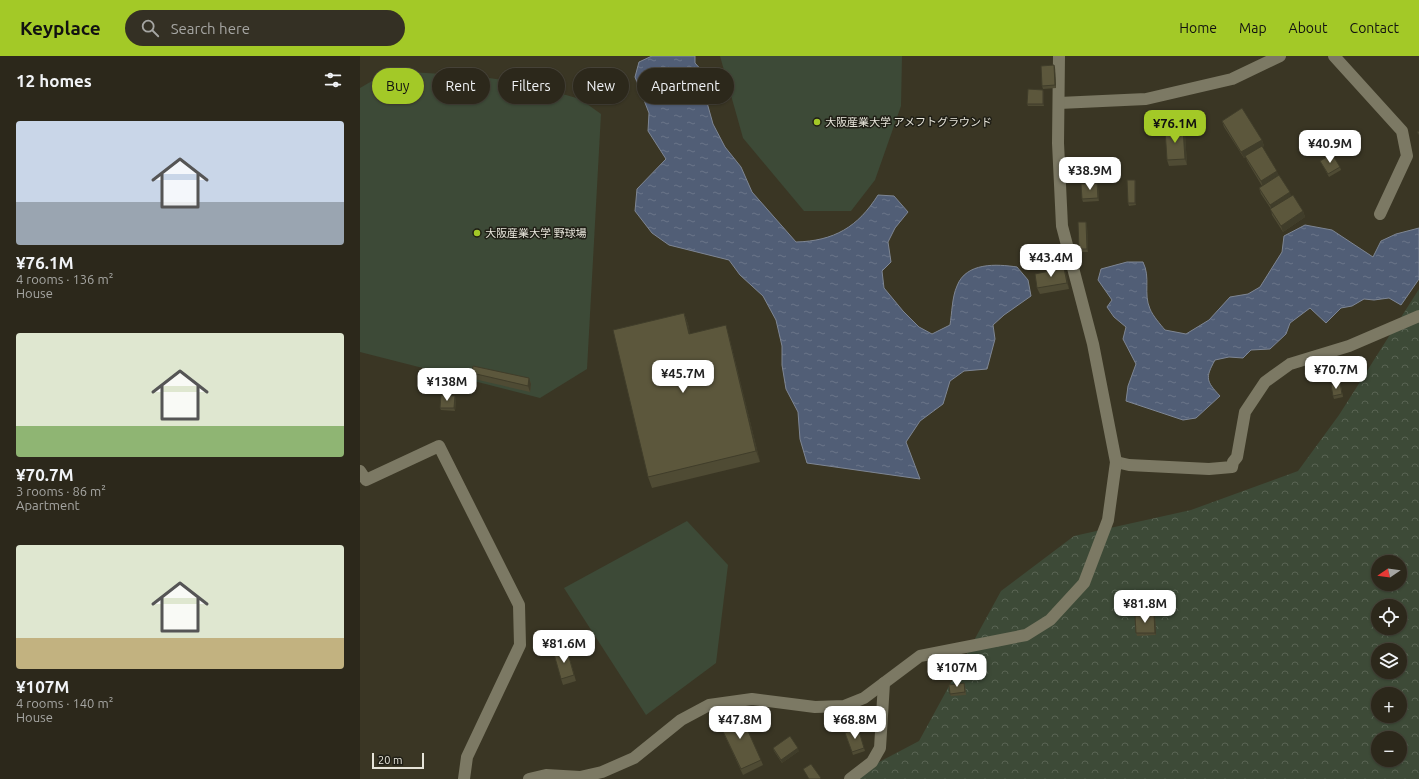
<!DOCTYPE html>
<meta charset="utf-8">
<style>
:root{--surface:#2c281b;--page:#343024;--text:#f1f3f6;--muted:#a6a6a3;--line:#48443a;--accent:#a3c927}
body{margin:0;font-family:Ubuntu,"Noto Sans JP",sans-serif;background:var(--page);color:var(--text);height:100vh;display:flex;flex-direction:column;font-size:15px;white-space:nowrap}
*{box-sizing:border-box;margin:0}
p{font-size:13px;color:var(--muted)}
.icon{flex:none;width:22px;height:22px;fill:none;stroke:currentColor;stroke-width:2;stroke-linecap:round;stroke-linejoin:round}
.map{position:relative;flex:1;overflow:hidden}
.sheet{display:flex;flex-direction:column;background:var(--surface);width:360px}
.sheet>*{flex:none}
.guide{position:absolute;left:12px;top:12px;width:380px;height:36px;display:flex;gap:8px}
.needle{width:26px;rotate:257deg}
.buttons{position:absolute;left:1011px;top:499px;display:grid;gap:8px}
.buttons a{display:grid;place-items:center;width:36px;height:36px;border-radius:50%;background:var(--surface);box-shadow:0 1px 3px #0004,0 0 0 1px var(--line);font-size:20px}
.scale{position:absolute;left:12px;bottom:10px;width:52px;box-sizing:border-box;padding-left:4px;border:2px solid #e6e4d9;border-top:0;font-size:11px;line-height:14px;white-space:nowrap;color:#e6e4d9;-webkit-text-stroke:3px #1f1e15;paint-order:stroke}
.price{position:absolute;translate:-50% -34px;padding:0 9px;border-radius:8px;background:#fff;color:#222;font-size:13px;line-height:26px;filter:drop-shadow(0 1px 2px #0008)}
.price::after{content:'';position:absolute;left:50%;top:24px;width:12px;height:9px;margin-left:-6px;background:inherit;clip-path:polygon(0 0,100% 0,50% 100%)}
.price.selected{background:var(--accent);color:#111}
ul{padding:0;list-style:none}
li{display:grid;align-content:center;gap:8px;height:212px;padding:0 16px}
li span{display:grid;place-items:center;height:124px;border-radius:4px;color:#555}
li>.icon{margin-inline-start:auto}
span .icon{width:72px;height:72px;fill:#fffc;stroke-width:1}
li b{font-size:17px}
h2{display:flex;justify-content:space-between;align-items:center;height:48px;padding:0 16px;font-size:17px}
.pill{padding:0 14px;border-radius:18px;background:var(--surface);box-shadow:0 1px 3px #0004,0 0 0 1px var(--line);font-size:14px;line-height:36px}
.pill.selected{background:var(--accent);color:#111}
header{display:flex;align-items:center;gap:24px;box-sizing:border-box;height:56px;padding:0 20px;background:var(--accent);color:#111}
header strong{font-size:19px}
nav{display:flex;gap:22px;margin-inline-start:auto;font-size:14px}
.search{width:280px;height:36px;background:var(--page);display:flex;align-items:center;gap:10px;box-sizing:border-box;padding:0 14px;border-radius:22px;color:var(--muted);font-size:15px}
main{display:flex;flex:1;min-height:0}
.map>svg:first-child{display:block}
</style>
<header>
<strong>Keyplace</strong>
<div class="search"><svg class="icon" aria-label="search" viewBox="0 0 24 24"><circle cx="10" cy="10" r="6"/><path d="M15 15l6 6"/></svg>Search here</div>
<nav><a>Home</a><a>Map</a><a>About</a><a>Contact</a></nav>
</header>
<main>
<section class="sheet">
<h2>12 homes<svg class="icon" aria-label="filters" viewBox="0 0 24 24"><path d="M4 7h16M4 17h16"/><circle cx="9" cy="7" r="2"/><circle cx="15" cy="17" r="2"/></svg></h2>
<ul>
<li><span style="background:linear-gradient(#c9d6e8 65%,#9aa5b1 0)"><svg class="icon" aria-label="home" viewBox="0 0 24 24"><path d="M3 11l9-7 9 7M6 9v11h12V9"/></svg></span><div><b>¥76.1M</b><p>4 rooms · 136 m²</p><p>House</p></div></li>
<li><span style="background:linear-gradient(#dfe7d0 75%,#8fb573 0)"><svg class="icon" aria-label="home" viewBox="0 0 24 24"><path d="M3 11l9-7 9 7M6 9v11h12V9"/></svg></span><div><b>¥70.7M</b><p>3 rooms · 86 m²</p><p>Apartment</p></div></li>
<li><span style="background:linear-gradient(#dfe7d0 75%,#c2b280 0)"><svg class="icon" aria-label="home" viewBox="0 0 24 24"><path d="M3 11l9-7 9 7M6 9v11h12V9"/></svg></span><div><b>¥107M</b><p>4 rooms · 140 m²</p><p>House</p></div></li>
</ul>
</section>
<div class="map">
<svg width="1059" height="723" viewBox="0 0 1059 723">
<defs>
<pattern id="forest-crowns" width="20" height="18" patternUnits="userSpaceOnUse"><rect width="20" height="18" fill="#3d4a37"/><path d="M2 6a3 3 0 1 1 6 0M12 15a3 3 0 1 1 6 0" fill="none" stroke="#596453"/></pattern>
<pattern id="water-ripples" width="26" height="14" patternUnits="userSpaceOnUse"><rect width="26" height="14" fill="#515e76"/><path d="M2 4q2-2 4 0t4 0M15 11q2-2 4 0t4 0" fill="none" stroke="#6a7589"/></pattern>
</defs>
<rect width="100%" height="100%" fill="#3a3624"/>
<path fill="url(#forest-crowns)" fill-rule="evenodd" d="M1059,233V723H487L559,685L641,535L714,480L831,454L938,415L979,359ZM1018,506H1040V528H1018ZM1018,550H1040V572H1018ZM1018,594H1040V616H1018ZM1018,638H1040V660H1018ZM1018,682H1040V704H1018Z"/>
<g fill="#3d4a37">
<path d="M360,0H542L541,50L515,124L491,155H444L383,82Z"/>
<path d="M50,16L115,20L164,27L220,43L241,58L227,313L180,342L0,296V32L12,25Z"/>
<path d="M327,465L368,509L356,607L286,659L204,532Z"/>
</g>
<g fill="url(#water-ripples)" stroke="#7e8694">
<path d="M292,0H335V7L345,18L344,36L353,68L365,91L381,111L392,136L436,186C474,185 498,171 518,139L534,140L548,156L535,172L528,186L531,206L522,215L524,232L543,255L559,271L572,278L590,269C592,257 592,241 597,230C606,206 637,208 657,211L668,224L671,240L644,259L633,269L635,283L627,313L604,315L590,325L583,348L560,365L546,386L560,423L447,407L440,383L438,356L426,333L422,309V290L416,264L403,240L380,219L369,204L309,189L292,177L275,155L277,133L306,103L288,75L289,57L275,21L279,6Z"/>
<path d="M945,169L972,174L1013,201L1021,185L1036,178L1059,172V223L1041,249L1029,242L1014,244L1004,243L992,250L981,252L966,267L950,252L930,267L926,278L910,293L891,294L883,302L869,301L855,304C845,322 846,325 860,340L836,362L823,364L766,345L768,330L776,308L763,283L766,271L754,261L747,251L752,244L738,224L741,213L767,206H783C791,222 783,237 790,253C793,260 800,268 805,274L826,278L849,264L870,241L888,238L900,231L922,196L924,180Z"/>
</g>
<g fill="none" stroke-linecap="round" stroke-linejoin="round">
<g stroke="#7c7964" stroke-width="12">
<path d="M974,0L1042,75L1047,100L1020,158"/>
<path d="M699,47L786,43L872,23L920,0"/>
<path d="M756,406L769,409L849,413L872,411L873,406L877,401L885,356L905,326L930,308L989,290L1059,260"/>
<path d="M0,415L6,424L79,390L159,549L160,589L107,701L104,723"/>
<path d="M169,723L186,719L220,721L242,716L274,702L321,664L349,649L392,643L455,651L484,650L504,642L560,600L666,579L690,564L724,527L748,464L756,406L733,288L702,170L698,87L699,0"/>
<path d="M490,723L512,706L520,692L524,627"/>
</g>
</g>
<g fill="#4f4b34">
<path d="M694,9L695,12L696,32L683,33L682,30Z"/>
<path d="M684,36V50H668L667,48Z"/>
<path d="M862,65L902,84L904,90L902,91L931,140L943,155L945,161L923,176L912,159L911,153L901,138L899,132L902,130L887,105L886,101L884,102L864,71Z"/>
<path d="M825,78L827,109L809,110L807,104Z"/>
<path d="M960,105L980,111L981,114L969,121Z"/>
<path d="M775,124L776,127V149L769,150L768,147Z"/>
<path d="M738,130L739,145L723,146L722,143Z"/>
<path d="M726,166L727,169L728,196H720L719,193Z"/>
<path d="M704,212L706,218L709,233L680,238L677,232Z"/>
<path d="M324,257L328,268L330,278L369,280L400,406L292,432L288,421Z"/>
<path d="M112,317L169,322L171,328L170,336L114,323Z"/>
<path d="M981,330L983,341L974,343L973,340Z"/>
<path d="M96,343L95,355L81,354L80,352Z"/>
<path d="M794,559L795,562L796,579L777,580L776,577Z"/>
<path d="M207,594L216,625L203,629L201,623Z"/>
<path d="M604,627L605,630L606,639L591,640L590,638Z"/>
<path d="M358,665L401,704L403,709L383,719Z"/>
<path d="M498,672L505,695L493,699L485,677Z"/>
<path d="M413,692L439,695L422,707L414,695Z"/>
</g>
<g fill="#403d2a">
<path d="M694,9L695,12L696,32L695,29Z"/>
<path d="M683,34L684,36V50L683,48Z"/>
<path d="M823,73L825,78L827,109L825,103Z"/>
<path d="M902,84L904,90L884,102L881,96Z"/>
<path d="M917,115L919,121L903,131L901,125Z"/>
<path d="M775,124L776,127V149L775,147Z"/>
<path d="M737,127L738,130L739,145L738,142Z"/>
<path d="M930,136L932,142L912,155L910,149Z"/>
<path d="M943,155L945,161L923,176L921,170Z"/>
<path d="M726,166L727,169L728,196L727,193Z"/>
<path d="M704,212L706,218L709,233L707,227Z"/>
<path d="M324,257L328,268L333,289L329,278Z"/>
<path d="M366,269L369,280L400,406L396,395Z"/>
<path d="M169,322L171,328L170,336L168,330Z"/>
<path d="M95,340L96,343L95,355L94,352Z"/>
<path d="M794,559L795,562L796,579L795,577Z"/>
<path d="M438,692L439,695L422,707L421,704Z"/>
</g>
<g fill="#5c573c" stroke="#403d2a">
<path d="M694,9L695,29L682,30L681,10Z"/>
<path d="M668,33L683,34V48H667Z"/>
<path d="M882,52L902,84L881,96L862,65Z"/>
<path d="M805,73H823L825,103L807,104Z"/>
<path d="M1059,75V79L1057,76Z"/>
<path d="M902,90L917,115L901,125L885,100Z"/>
<path d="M972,98L980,111L968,118L960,105Z"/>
<path d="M919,119L930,136L910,149L899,132Z"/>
<path d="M767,124H775V147H768Z"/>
<path d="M737,127L738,142L722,143L721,128Z"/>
<path d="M933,139L943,155L921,170L910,153Z"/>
<path d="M718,166H726L727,193H719Z"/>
<path d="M704,212L707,227L677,232L675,218Z"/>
<path d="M324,257L329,278L366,269L396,395L288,421L253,274Z"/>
<path d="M113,310L169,322L168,330L112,317Z"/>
<path d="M980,327L982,338L973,340L971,329Z"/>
<path d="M81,339L95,340L94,352H80Z"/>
<path d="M794,559L795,577H776L775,560Z"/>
<path d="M207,594L214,619L201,623L194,598Z"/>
<path d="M604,627L605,636L590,638L589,629Z"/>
<path d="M379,655L401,704L381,713L358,665Z"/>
<path d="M498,672L504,692L492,696L485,677Z"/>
<path d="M430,680L438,692L421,704L413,692Z"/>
<path d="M451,708L461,722L460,723H449L443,713Z"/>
</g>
<g fill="#a3c927" stroke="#1f1e15" stroke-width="1.5">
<circle cx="457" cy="66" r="4"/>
<circle cx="117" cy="177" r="4"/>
</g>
<g text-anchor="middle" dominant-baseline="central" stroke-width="3" stroke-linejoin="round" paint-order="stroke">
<g font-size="11" fill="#e6e4d9" stroke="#1f1e15" text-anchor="start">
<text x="465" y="66">大阪産業大学 アメフトグラウンド</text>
<text x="125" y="177">大阪産業大学 野球場</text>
</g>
</g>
</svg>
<div class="buttons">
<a><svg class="needle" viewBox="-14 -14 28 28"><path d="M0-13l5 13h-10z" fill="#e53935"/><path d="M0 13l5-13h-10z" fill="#a6a6a3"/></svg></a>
<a><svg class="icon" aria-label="locate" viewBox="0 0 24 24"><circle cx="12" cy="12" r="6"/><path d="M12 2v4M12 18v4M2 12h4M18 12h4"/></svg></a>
<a><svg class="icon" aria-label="layers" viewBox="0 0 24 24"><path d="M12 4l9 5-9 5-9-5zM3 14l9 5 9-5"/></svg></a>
<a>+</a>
<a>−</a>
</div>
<div class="scale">20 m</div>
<b class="price selected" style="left:815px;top:88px">¥76.1M</b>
<b class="price" style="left:970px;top:108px">¥40.9M</b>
<b class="price" style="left:730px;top:135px">¥38.9M</b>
<b class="price" style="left:691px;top:222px">¥43.4M</b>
<b class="price" style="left:976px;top:334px">¥70.7M</b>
<b class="price" style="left:323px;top:338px">¥45.7M</b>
<b class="price" style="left:87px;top:346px">¥138M</b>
<b class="price" style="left:785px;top:568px">¥81.8M</b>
<b class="price" style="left:204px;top:608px">¥81.6M</b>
<b class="price" style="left:597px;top:632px">¥107M</b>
<b class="price" style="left:380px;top:684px">¥47.8M</b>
<b class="price" style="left:495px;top:684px">¥68.8M</b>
<div class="guide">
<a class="pill selected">Buy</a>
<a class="pill">Rent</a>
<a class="pill">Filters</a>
<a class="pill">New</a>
<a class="pill">Apartment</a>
</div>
</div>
</main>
